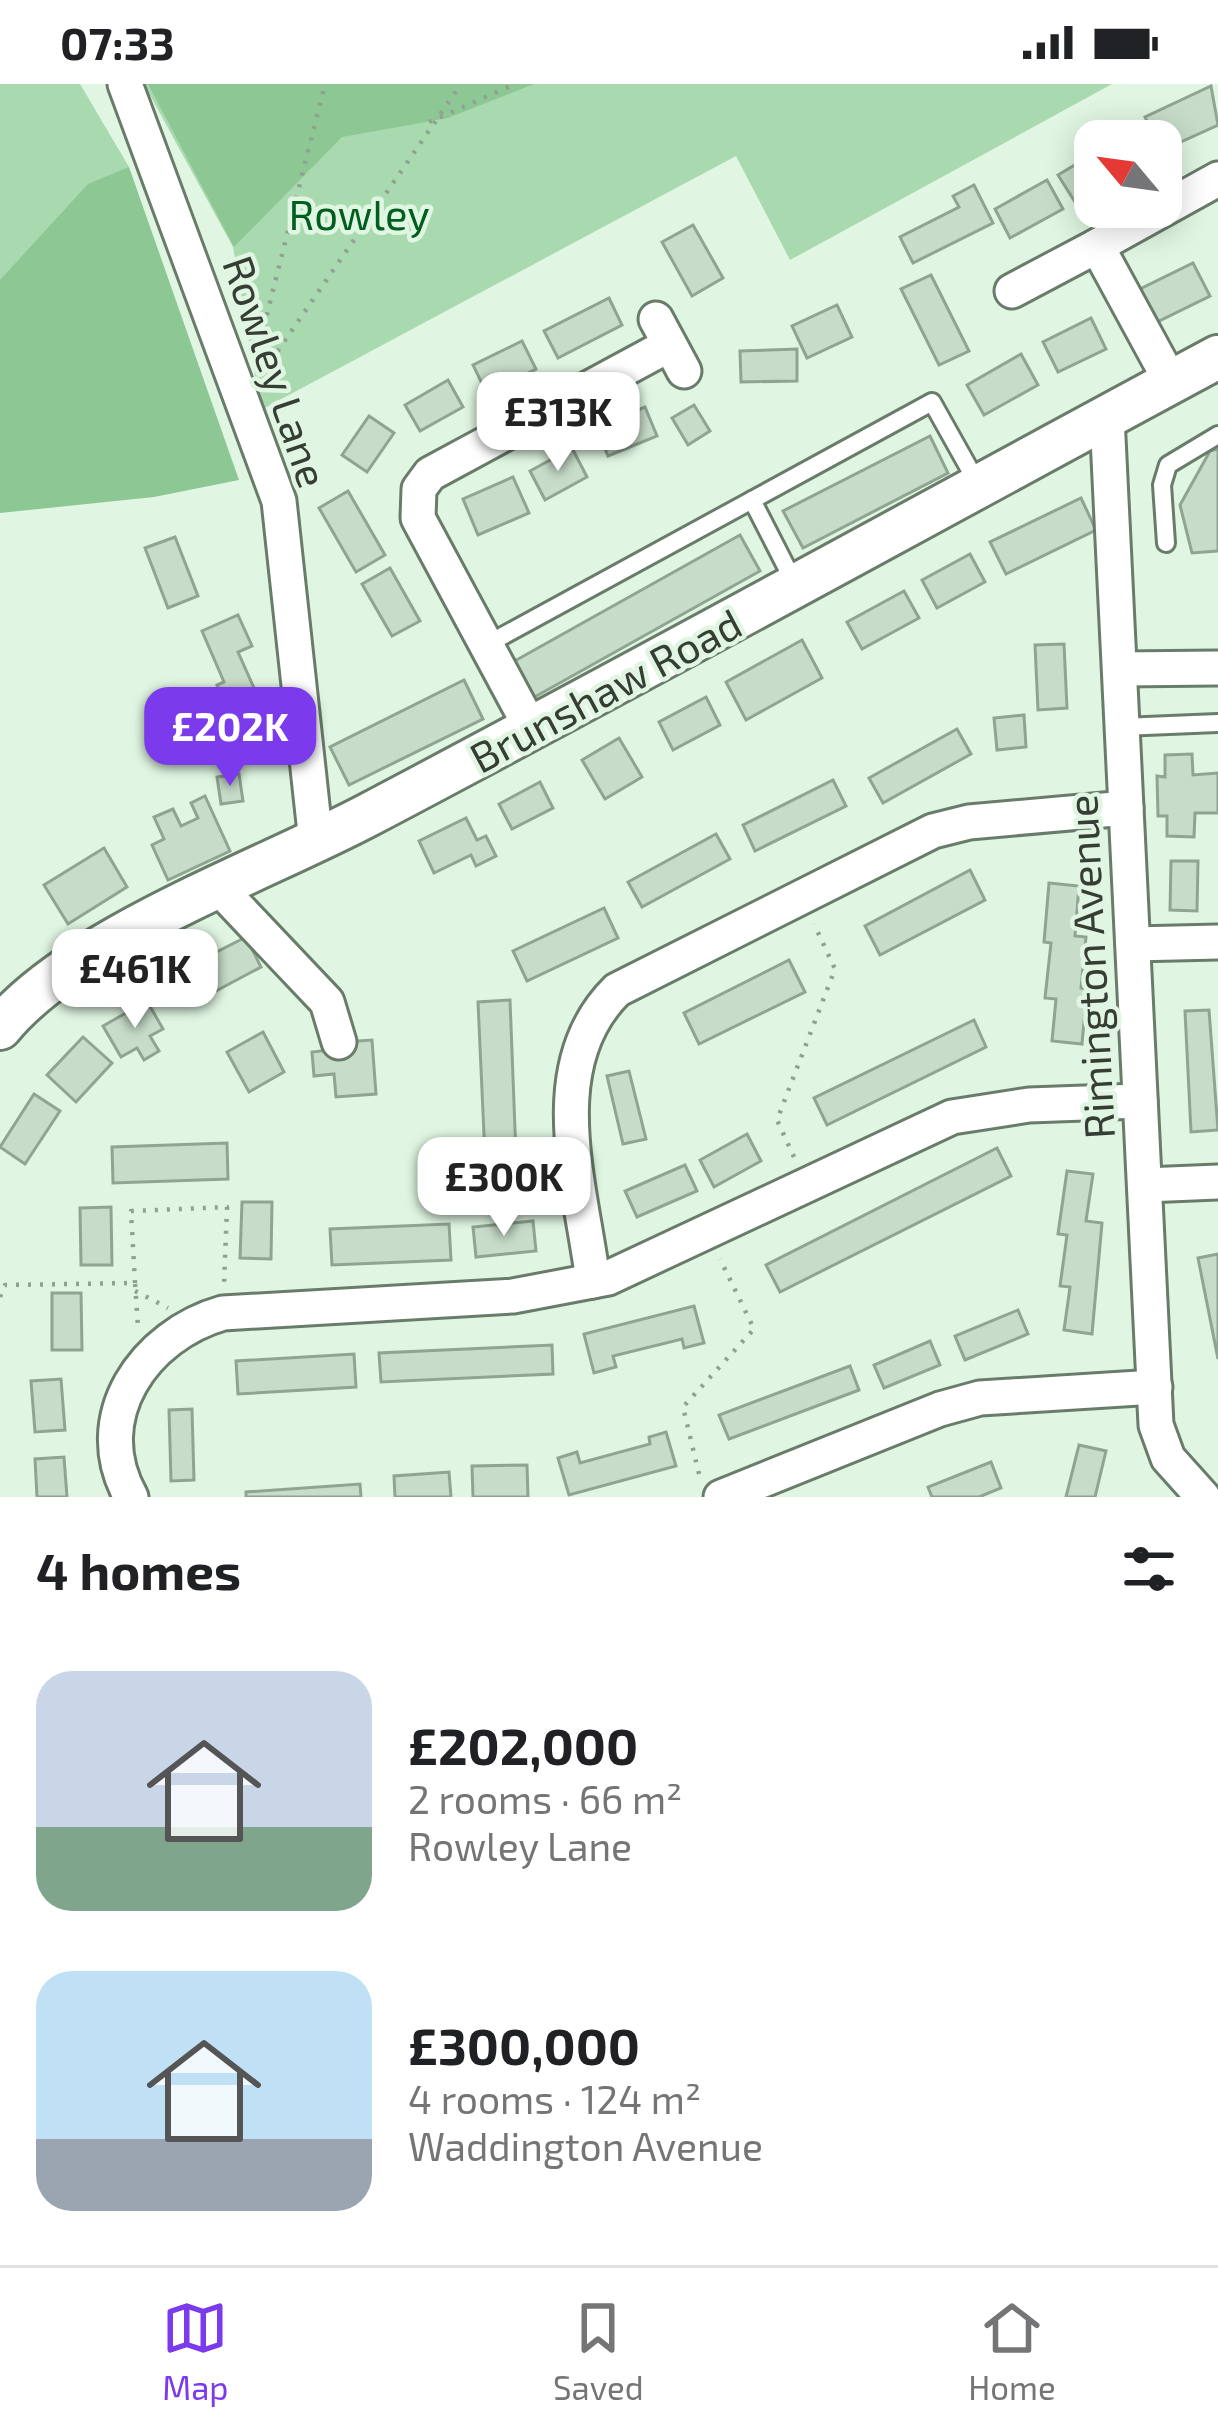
<!DOCTYPE html>
<meta charset="utf-8">
<style>
:root{--surface:#fff;--page:#f6f6f6;--text:#202124;--muted:#757577;--line:#e0e0e0;--accent:#7c3aed}
body{margin:0;font-family:"Exo 2",sans-serif;background:var(--page);color:var(--text);height:100vh;display:flex;flex-direction:column;font-size:45px;white-space:nowrap}
*{box-sizing:border-box;margin:0}
p{font-size:39px;color:var(--muted)}
.icon{flex:none;width:66px;height:66px;fill:none;stroke:currentColor;stroke-width:2;stroke-linecap:round;stroke-linejoin:round}
.map{position:relative;height:1413px;overflow:hidden}
.drawer{display:flex;flex-direction:column;background:var(--surface);flex:1}
.drawer>*{flex:none}
.needle{width:78px;rotate:299deg}
.tools{position:absolute;left:1074px;top:36px;display:grid;gap:24px}
.tools a{display:grid;place-items:center;width:108px;height:108px;border-radius:24px;background:var(--surface);box-shadow:0 6px 30px #0003;font-size:60px}
.price{position:absolute;translate:-50% -102px;padding:0 27px;border-radius:24px;background:#fff;color:#222;font-size:39px;line-height:78px;filter:drop-shadow(0 3px 6px #0008)}
.price::after{content:'';position:absolute;left:50%;top:72px;width:36px;height:27px;margin-left:-18px;background:inherit;clip-path:polygon(0 0,100% 0,50% 100%)}
.price.on{background:var(--accent);color:#fff}
ul{padding:0;list-style:none}
li{display:flex;align-items:center;gap:36px;height:300px;padding:0 36px}
li span{display:grid;place-items:center;flex:none;width:336px;height:240px;border-radius:36px;color:#555}
li>.icon{margin-inline-start:auto}
span .icon{width:144px;height:144px;fill:#fffc;stroke-width:1}
li b{font-size:51px}
h2{display:flex;justify-content:space-between;align-items:center;height:144px;padding:0 36px;font-size:51px}
.status{display:flex;justify-content:space-between;align-items:center;height:84px;padding:0 60px;background:var(--surface);direction:ltr}
.status svg{height:33px;fill:currentColor}
.dock{display:flex;justify-content:space-around;align-items:center;height:168px;border-top:3px solid var(--line);background:var(--surface);font-size:33px;color:var(--muted)}
.dock a{display:grid;justify-items:center;gap:6px}
.dock .on{color:var(--accent)}
.map>svg:first-child{display:block}
</style>
<div class="status"><b>07:33</b><svg viewBox="0 0 49 12"><path d="M0 12V9h3v3zM5 12V6h3v6zM10 12V3h3v9zM15 12V0h3v12zM26 1h20v11H26zM47 4h2v5h-2z"/></svg></div>
<div class="map">
<svg width="1218" height="1413" viewBox="0 0 1218 1413">
<rect width="100%" height="100%" fill="#e0f6e2"/>
<g fill="#a9d9ae">
<path d="M0,0H80L129,83L0,209Z"/>
<path d="M144,0H1112L790,176L736,72L261,326L233,163Z"/>
</g>
<g fill="#8dc794">
<path d="M148,0H534L448,34L342,53L234,163Z"/>
<path d="M129,83L239,396L154,413L0,429V196L88,100Z"/>
</g>
<g fill="#c7dcc9" stroke="#90a492" stroke-width="3">
<path d="M1211,2L1218,41L1161,67V57H1156L1145,33Z"/>
<path d="M1095,69V106L1075,118L1058,91Z"/>
<path d="M1047,96L1063,125L1010,154L995,125Z"/>
<path d="M974,101L993,139L913,179L900,153L959,123L953,112Z"/>
<path d="M693,141L723,194L692,212L662,158Z"/>
<path d="M1193,179L1210,212L1153,240L1136,207Z"/>
<path d="M931,191L969,267L939,281L901,205Z"/>
<path d="M609,214L622,241L558,274L544,247Z"/>
<path d="M837,221L852,253L807,274L792,242Z"/>
<path d="M1091,234L1106,265L1058,288L1043,258Z"/>
<path d="M522,257L536,285L487,310L473,281Z"/>
<path d="M797,265V297L741,298L740,267Z"/>
<path d="M1021,270L1038,301L984,331L967,301Z"/>
<path d="M448,296L463,323L420,347L405,321Z"/>
<path d="M694,321L710,347L688,361L672,334Z"/>
<path d="M645,323L657,352L608,372L596,343Z"/>
<path d="M369,332L394,349L367,388L342,371Z"/>
<path d="M930,352L948,389L803,464L783,427Z"/>
<path d="M572,364L587,393L545,416L530,387Z"/>
<path d="M1218,365V467L1192,469L1180,421L1210,367Z"/>
<path d="M513,393L529,429L478,451L463,415Z"/>
<path d="M348,407L385,471L356,488L319,424Z"/>
<path d="M1081,414L1096,446L1006,490L990,458Z"/>
<path d="M740,451L760,487L531,615L511,579Z"/>
<path d="M175,453L198,512L168,524L145,464Z"/>
<path d="M970,470L985,498L937,524L922,496Z"/>
<path d="M390,484L420,537L392,552L362,500Z"/>
<path d="M904,507L919,534L862,565L847,538Z"/>
<path d="M238,531L252,562L238,568L270,640L240,654L217,601L224,598L202,547Z"/>
<path d="M802,556L822,594L746,636L726,598Z"/>
<path d="M1064,560L1067,624L1038,626L1035,561Z"/>
<path d="M464,596L483,635L349,701L330,663Z"/>
<path d="M706,613L720,641L673,666L659,638Z"/>
<path d="M1024,631L1026,663L997,666L994,634Z"/>
<path d="M957,645L971,670L883,719L869,694Z"/>
<path d="M619,654L642,693L605,715L582,676Z"/>
<path d="M1192,670L1193,691L1218,689V729H1195L1194,753L1167,752V732H1158L1157,692L1165,693V671Z"/>
<path d="M239,690L243,717L221,720L217,693Z"/>
<path d="M833,696L846,722L755,767L743,741Z"/>
<path d="M540,698L553,724L512,745L499,720Z"/>
<path d="M205,712L230,767L168,796L152,761L164,755L154,733L173,725L181,742L198,734L191,719Z"/>
<path d="M466,734L477,756L486,752L496,772L476,782L471,771L434,789L419,757Z"/>
<path d="M716,750L730,775L642,823L628,798Z"/>
<path d="M104,764L127,803L68,840L44,801Z"/>
<path d="M1171,777H1198L1197,827L1170,826Z"/>
<path d="M970,786L985,816L880,871L865,842Z"/>
<path d="M1049,799L1079,802L1075,852L1086,853L1081,904L1087,905L1082,960L1052,957L1056,915L1045,914L1051,859L1044,858Z"/>
<path d="M604,824L618,854L527,897L513,867Z"/>
<path d="M246,853L261,883L216,907L201,876Z"/>
<path d="M789,876L805,908L699,960L684,929Z"/>
<path d="M510,916L516,1071L485,1073L478,918Z"/>
<path d="M147,917L163,945L150,952L159,967L144,976L137,964L121,973L103,942Z"/>
<path d="M1209,926L1218,1046L1191,1048L1185,927Z"/>
<path d="M974,936L986,963L827,1041L814,1014Z"/>
<path d="M263,948L284,988L249,1008L227,968Z"/>
<path d="M83,953L112,979L76,1018L47,991Z"/>
<path d="M372,956L376,1010L336,1013L334,990L314,992L312,968L330,966L329,959Z"/>
<path d="M629,987L646,1055L623,1060L607,992Z"/>
<path d="M34,1010L60,1027L25,1080L0,1063Z"/>
<path d="M747,1050L761,1077L714,1103L700,1076Z"/>
<path d="M227,1059L228,1095L113,1099L112,1063Z"/>
<path d="M997,1064L1011,1092L780,1208L766,1181Z"/>
<path d="M685,1081L697,1107L637,1133L625,1107Z"/>
<path d="M1067,1087L1093,1090L1086,1137L1102,1139L1092,1250L1064,1246L1070,1203L1060,1202L1067,1151L1058,1150Z"/>
<path d="M242,1118H272L271,1175L240,1174Z"/>
<path d="M111,1123L112,1181H81L80,1124Z"/>
<path d="M533,1137L536,1167L476,1173L473,1143Z"/>
<path d="M449,1140L451,1176L332,1181L330,1145Z"/>
<path d="M1218,1170V1275L1198,1174Z"/>
<path d="M52,1209H81L82,1266H52Z"/>
<path d="M694,1222L704,1259L684,1264L682,1255L613,1272L616,1283L594,1289L584,1250Z"/>
<path d="M1018,1226L1028,1250L965,1276L955,1252Z"/>
<path d="M930,1257L940,1281L884,1304L874,1281Z"/>
<path d="M552,1261L553,1290L381,1298L379,1269Z"/>
<path d="M354,1270L356,1303L238,1310L236,1277Z"/>
<path d="M850,1282L859,1306L729,1355L719,1331Z"/>
<path d="M61,1295L65,1346L35,1348L31,1297Z"/>
<path d="M192,1325L194,1396L171,1397L169,1326Z"/>
<path d="M666,1348L676,1382L569,1411L558,1374L577,1368L580,1379L650,1360L649,1353Z"/>
<path d="M1079,1361L1106,1367L1095,1413H1066Z"/>
<path d="M64,1373L67,1413H37L35,1375Z"/>
<path d="M991,1378L1001,1404L979,1413H932L928,1403Z"/>
<path d="M527,1381L528,1413H473L472,1382Z"/>
<path d="M449,1388L451,1413H395L394,1392Z"/>
<path d="M360,1400L361,1413H246V1408Z"/>
</g>
<g fill="none" stroke-linecap="round" stroke-linejoin="round">
<g stroke="#697c6a" stroke-width="22">
<g id="service">
<path d="M752,416L795,500"/>
<path d="M1166,459L1162,401L1168,381L1218,351"/>
<path d="M486,561L932,318L979,402"/>
<path d="M1122,643L1218,639"/>
</g>
</g>
<g stroke="#697c6a" stroke-width="39">
<g id="minor">
<path d="M125,0L279,417L316,758"/>
<path d="M1012,207L1097,162"/>
<path d="M656,235L684,287"/>
<path d="M1171,298L1097,162L1218,95"/>
<path d="M1107,333L1156,1341L1168,1374L1203,1413"/>
<path d="M1120,585L1218,584"/>
<path d="M531,644L418,434L419,405L430,390L669,261"/>
<path d="M220,805L327,918L339,958"/>
<path d="M1133,860L1218,858"/>
<path d="M1145,1101L1218,1098"/>
<path d="M593,1197C581,1101 540,982 617,906L933,747L969,738L1126,724"/>
<path d="M131,1413C86,1333 145,1251 223,1229L513,1212L608,1194L952,1033L1029,1021L1140,1017"/>
<path d="M721,1413L940,1325L980,1314L1155,1303"/>
</g>
</g>
<g stroke="#697c6a" stroke-width="48">
<path id="tertiary" d="M0,944C72,855 264,786 368,731C653,581 935,425 1218,273"/>
</g>
<g stroke="#90a091" stroke-width="4.5" stroke-dasharray="3 9" stroke-linecap="butt">
<path d="M429,38L515,0"/>
<path d="M258,266L325,0"/>
<path d="M264,287L461,0"/>
<path d="M794,1073L777,1036L835,885L814,840"/>
<path d="M135,1199L131,1127L227,1123L224,1202"/>
<path d="M135,1207L168,1224"/>
<path d="M0,1213L5,1201L135,1199L138,1243"/>
<path d="M699,1390L683,1323L754,1245L720,1175"/>
</g>
<use href="#service" stroke="#fff" stroke-width="16"/>
<use href="#minor" stroke="#fff" stroke-width="33"/>
<use href="#tertiary" stroke="#fff" stroke-width="42"/>
</g>
<g text-anchor="middle" dominant-baseline="central" stroke-width="9" stroke-linejoin="round" paint-order="stroke">
<g font-size="42" fill="#005e1f" stroke="#e0f6e2">
<text x="359" y="129">Rowley</text>
</g>
<g font-size="42" fill="#353d35" stroke="#e0f6e2">
<text transform="translate(277 287) rotate(71)">Rowley Lane</text>
<text transform="translate(605 605) rotate(-28)">Brunshaw Road</text>
<text transform="translate(1089 883) rotate(-93)">Rimington Avenue</text>
</g>
</g>
</svg>
<div class="tools">
<a><svg class="needle" viewBox="-14 -14 28 28"><path d="M0-13l5 13h-10z" fill="#e53935"/><path d="M0 13l5-13h-10z" fill="#757577"/></svg></a>
</div>
<b class="price" style="left:558px;top:390px">£313K</b>
<b class="price on" style="left:230px;top:705px">£202K</b>
<b class="price" style="left:135px;top:947px">£461K</b>
<b class="price" style="left:504px;top:1155px">£300K</b>
</div>
<section class="drawer">
<h2>4 homes<svg class="icon" aria-label="filters" viewBox="0 0 24 24"><path d="M4 7h16M4 17h16"/><circle cx="9" cy="7" r="2"/><circle cx="15" cy="17" r="2"/></svg></h2>
<ul>
<li><span style="background:linear-gradient(#c9d6e8 65%,#7fa58c 0)"><svg class="icon" aria-label="home" viewBox="0 0 24 24"><path d="M3 11l9-7 9 7M6 9v11h12V9"/></svg></span><div><b>£202,000</b><p>2 rooms · 66 m²</p><p>Rowley Lane</p></div></li>
<li><span style="background:linear-gradient(#bfe0f5 70%,#9aa5b1 0)"><svg class="icon" aria-label="home" viewBox="0 0 24 24"><path d="M3 11l9-7 9 7M6 9v11h12V9"/></svg></span><div><b>£300,000</b><p>4 rooms · 124 m²</p><p>Waddington Avenue</p></div></li>
</ul>
</section>
<nav class="dock">
<a class="on"><svg class="icon" aria-label="map" viewBox="0 0 24 24"><path d="M3 6l6-2 6 2 6-2v14l-6 2-6-2-6 2zM9 4v14M15 6v14"/></svg>Map</a>
<a><svg class="icon" aria-label="saved" viewBox="0 0 24 24"><path d="M7 4h10v16l-5-4-5 4z"/></svg>Saved</a>
<a><svg class="icon" aria-label="home" viewBox="0 0 24 24"><path d="M3 11l9-7 9 7M6 9v11h12V9"/></svg>Home</a>
</nav>
